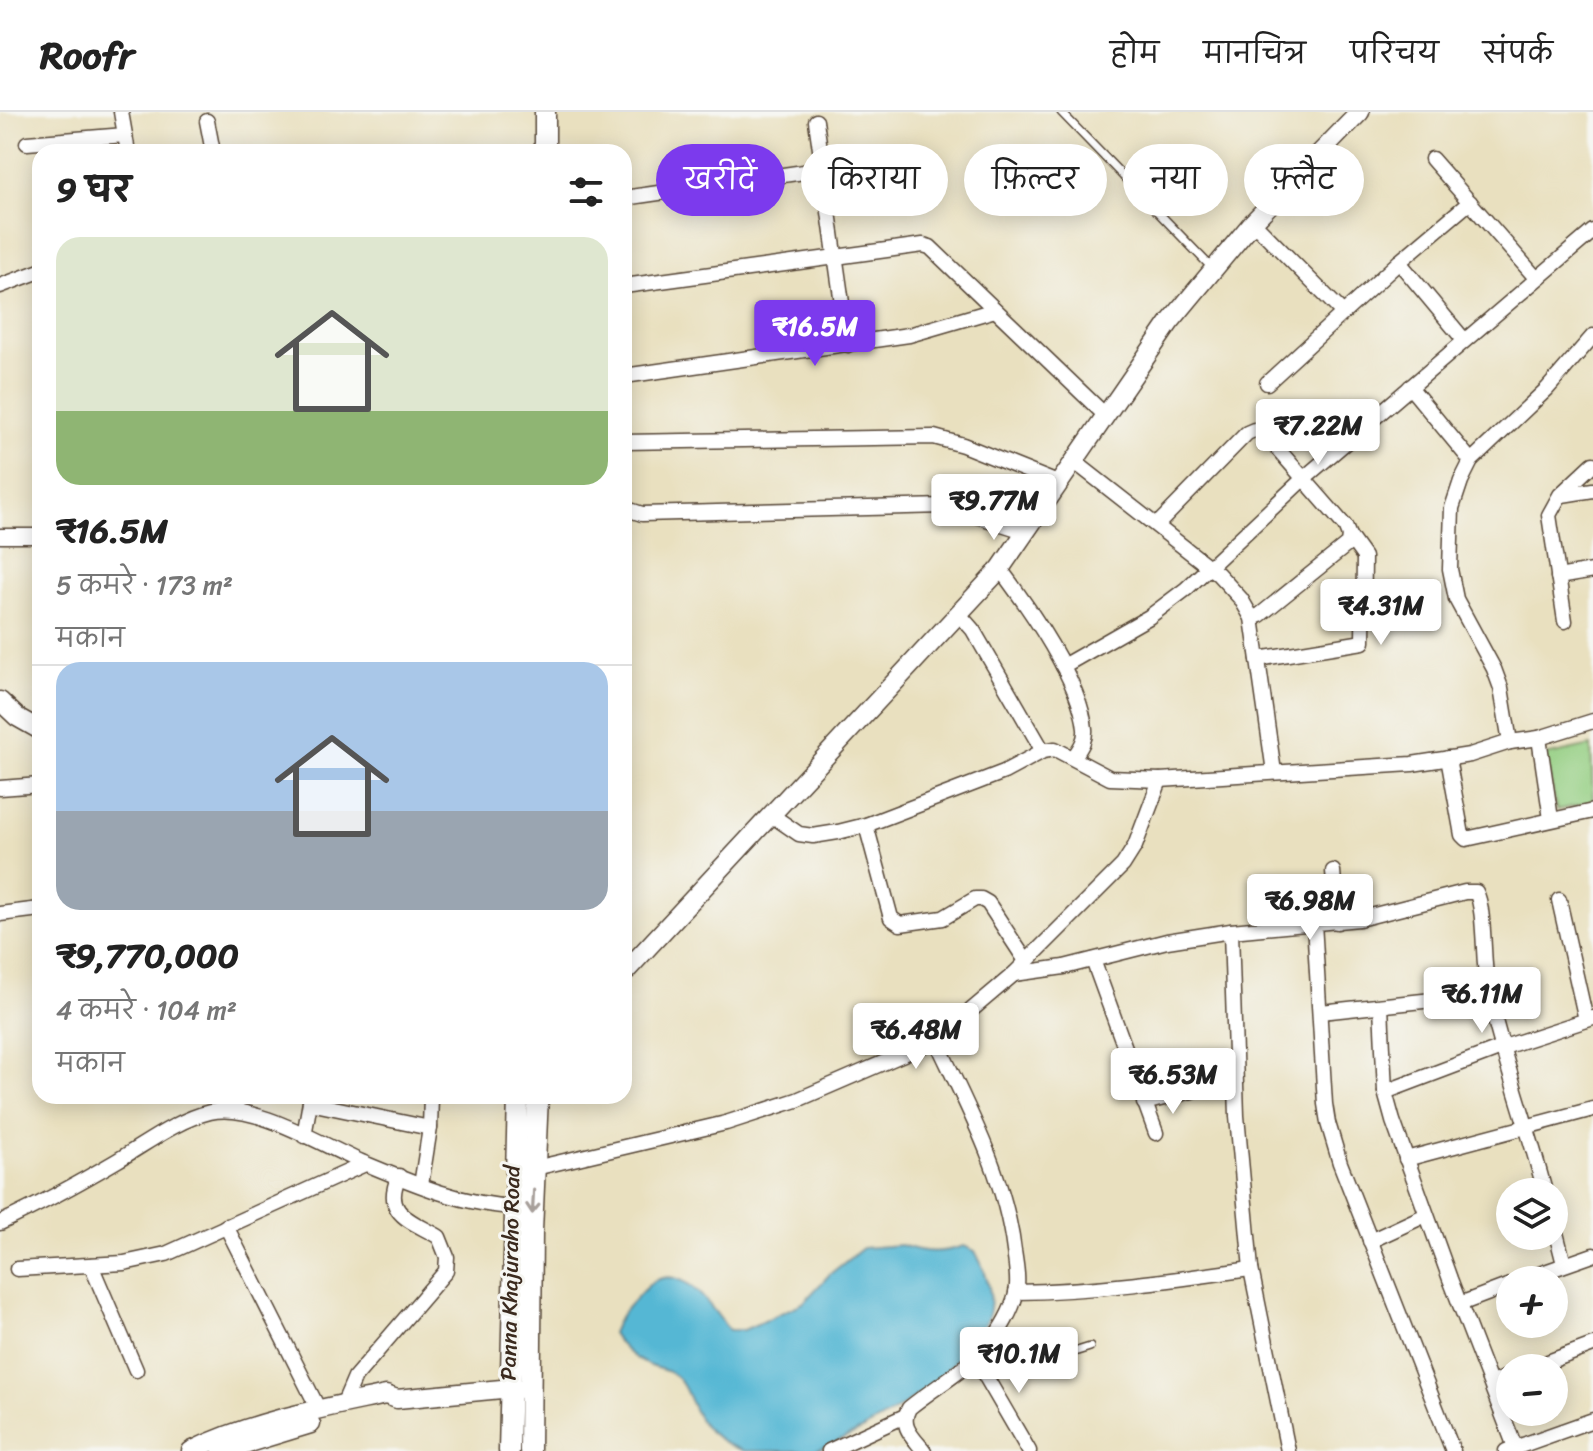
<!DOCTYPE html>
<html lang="hi">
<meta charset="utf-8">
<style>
:root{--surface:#fff;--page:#f6f6f6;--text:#222;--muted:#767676;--line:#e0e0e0;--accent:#7c3aed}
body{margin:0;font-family:Sriracha,"Playpen Sans Deva",sans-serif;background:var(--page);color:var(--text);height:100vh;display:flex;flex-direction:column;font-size:30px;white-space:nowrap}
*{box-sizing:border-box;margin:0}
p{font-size:26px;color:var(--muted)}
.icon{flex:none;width:44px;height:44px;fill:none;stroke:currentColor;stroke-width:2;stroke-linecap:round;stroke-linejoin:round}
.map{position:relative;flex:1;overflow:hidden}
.panel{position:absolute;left:32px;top:32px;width:600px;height:960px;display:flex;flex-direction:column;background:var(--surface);border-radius:24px;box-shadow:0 4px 20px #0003}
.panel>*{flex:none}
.banner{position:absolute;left:656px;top:32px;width:760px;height:72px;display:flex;gap:16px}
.tools{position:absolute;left:1496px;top:1066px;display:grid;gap:16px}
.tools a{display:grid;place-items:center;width:72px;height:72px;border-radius:50%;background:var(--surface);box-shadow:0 4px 20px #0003;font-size:40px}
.price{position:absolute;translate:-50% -68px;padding:0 18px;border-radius:8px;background:#fff;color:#222;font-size:26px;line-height:52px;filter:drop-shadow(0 2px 4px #0008)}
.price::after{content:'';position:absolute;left:50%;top:48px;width:24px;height:18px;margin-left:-12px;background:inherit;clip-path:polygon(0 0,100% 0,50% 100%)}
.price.current{background:var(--accent);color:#fff}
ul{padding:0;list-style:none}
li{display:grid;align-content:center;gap:16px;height:424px;padding:0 24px}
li+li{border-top:2px solid var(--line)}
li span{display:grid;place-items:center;height:248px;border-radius:24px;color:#555}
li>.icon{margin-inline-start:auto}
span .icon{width:144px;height:144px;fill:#fffc;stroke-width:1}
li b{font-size:34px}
h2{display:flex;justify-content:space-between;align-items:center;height:96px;padding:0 24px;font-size:34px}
.pill{padding:0 28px;border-radius:36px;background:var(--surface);box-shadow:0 4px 20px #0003;font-size:28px;line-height:72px}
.pill.current{background:var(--accent);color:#fff}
header{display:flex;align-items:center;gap:48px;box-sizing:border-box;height:112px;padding:0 40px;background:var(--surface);border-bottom:2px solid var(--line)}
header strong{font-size:38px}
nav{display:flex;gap:44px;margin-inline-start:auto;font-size:28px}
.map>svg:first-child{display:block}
</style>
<header>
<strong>Roofr</strong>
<nav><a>होम</a><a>मानचित्र</a><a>परिचय</a><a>संपर्क</a></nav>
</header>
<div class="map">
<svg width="1593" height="1339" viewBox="0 0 1593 1339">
<rect width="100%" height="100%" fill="#f6f6f2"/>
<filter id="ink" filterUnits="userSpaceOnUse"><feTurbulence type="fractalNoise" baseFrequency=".0125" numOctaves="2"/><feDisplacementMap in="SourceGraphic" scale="16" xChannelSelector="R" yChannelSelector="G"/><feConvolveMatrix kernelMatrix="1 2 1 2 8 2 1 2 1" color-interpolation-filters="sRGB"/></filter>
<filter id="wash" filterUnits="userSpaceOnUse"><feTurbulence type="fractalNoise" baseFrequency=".006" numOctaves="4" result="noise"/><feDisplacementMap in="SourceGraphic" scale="32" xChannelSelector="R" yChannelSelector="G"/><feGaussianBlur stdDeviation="1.8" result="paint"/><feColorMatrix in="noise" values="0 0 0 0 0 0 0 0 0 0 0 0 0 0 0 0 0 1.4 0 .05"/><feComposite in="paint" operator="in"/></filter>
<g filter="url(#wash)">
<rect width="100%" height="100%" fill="#e9e0bf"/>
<path fill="#95cf83" stroke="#687c50" stroke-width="2" d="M1591,634L1593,690L1557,698L1545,644Z"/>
<path fill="#55b7d4" stroke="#487079" stroke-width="2" d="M901,1133C924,1141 941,1142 964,1134L975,1139C984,1156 993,1177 990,1197C987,1223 936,1269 915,1285C894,1301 838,1333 812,1339C791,1339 766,1339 745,1339C725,1333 705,1320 696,1301C689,1288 685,1271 674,1263C667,1258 658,1257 650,1254C634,1247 621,1236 612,1221C617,1206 626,1197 637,1185C642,1180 649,1171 656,1168C688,1154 713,1199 729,1218H744L803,1191L830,1162L863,1136Z"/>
</g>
<g filter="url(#ink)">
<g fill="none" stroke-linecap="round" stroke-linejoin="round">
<g stroke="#554536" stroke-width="10">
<g id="lane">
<path d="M1061,0L1212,156"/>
<path d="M984,1261L1036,1252L1090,1235"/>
</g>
</g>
<g stroke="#554536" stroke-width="17">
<g id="street">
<path d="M121,0L128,40"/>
<path d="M207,9L213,40"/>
<path d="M816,9L848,233"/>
<path d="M27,31L125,23"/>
<path d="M1432,47L1536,166"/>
<path d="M624,86L873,50"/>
<path d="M1253,110L1343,201"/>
<path d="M1399,150L1464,228"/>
<path d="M0,174L40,159"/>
<path d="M624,174L923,133L930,135L1104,302"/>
<path d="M624,264L909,223L995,198"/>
<path d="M1267,271L1399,150L1470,90"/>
<path d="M1410,275L1471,349"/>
<path d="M624,330L934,325L963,333L1060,372"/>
<path d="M1075,350L1218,462L1241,487L1252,506L1274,660"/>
<path d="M1562,383L1593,378"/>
<path d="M624,396L642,402L945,394L1027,420"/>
<path d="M1157,413L1247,321L1254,318L1263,320L1345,414L1349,424L1348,432L1260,503L1252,506"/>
<path d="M0,424H40"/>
<path d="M1000,457C1028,494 1081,570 1085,617C1086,628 1080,636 1074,645"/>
<path d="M1558,465L1593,459"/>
<path d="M959,502L973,518L1043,639"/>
<path d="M1565,509L1549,403L1560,383L1593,352"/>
<path d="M1258,547L1363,530L1364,445L1349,424"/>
<path d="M1063,554L1149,505L1186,477L1303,367L1593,119"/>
<path d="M1539,626L1551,707"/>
<path d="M1510,630L1501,576L1494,557L1456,487L1450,457L1452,396L1461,369L1471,349L1547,277L1593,224"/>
<path d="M1448,646L1462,723L1466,727L1593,699"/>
<path d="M0,676L40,673"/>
<path d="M770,702L799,722L813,724L838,720L866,713L1004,660L1043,639L1055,637L1110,666L1160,668L1412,652L1470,643L1510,630L1539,626L1593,609"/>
<path d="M866,713L891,806L900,812L943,806L975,787H981L988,791L1026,849"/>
<path d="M1333,759L1337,810"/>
<path d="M1559,788L1586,908"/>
<path d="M0,802L40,797"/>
<path d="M1314,811L1325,992L1328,1011L1340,1051L1453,1339"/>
<path d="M1231,819L1237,1004L1251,1157L1288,1339"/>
<path d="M1093,848L1156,1021"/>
<path d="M1014,862L1064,855L1167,829L1231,819L1359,807L1465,780H1476C1486,798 1482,858 1489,884C1504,950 1528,1014 1545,1080"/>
<path d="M1381,894L1385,980L1393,1009L1450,1167L1515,1335"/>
<path d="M1321,900L1488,882"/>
<path d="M1385,980L1504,935L1593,906"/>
<path d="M310,991L430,1016"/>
<path d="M1144,991L1192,979"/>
<path d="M304,1024L311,984"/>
<path d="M1406,1047L1593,997"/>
<path d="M535,1056L726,1011L797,988L936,928L1014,862L1123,753L1135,734L1160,668"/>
<path d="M421,1073L430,1016L431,984"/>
<path d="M0,1111C41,1092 79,1071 118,1048C147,1031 177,1008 210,1000C255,990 323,1034 364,1051C412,1071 463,1093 515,1095"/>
<path d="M1554,1113L1564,1152"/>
<path d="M226,1114L319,1298"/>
<path d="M1370,1129L1426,1103"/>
<path d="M91,1153L136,1258"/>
<path d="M17,1157L124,1151L166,1142L365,1052"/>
<path d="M1522,1168L1593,1143"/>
<path d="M1016,1180C1096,1179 1173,1168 1251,1157"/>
<path d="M1460,1192L1510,1173"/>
<path d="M975,1246L1029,1339"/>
<path d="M1532,1256L1593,1233"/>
<path d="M1491,1271L1510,1264"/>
<path d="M343,1293L355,1265L446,1159L447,1145L439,1125C413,1109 381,1103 399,1064"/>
<path d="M829,1339L905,1304"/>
<path d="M924,1339C913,1325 899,1314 909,1296C936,1274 968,1257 990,1231C1001,1218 1012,1198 1016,1182C1019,1169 1016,1152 1014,1139C1005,1064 968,996 936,928"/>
<path d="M1506,1339L1593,1308"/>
</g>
</g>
<g stroke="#554536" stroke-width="21">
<g id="secondary">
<path d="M0,589L17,605L40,618"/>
<path d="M624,861L1000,457L1170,210L1253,110L1360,0"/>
<path d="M191,1339C252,1309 320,1297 386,1283L397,1287L512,1276L524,1277"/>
<path d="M222,1339L311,1312"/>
</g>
</g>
<g stroke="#554536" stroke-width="23">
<g id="primary">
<path d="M545,0V40"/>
<path d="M509,1339L518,984"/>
<path d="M530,1339L532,1119L538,984"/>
</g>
</g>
<use href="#lane" stroke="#fff" stroke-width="7"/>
<use href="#street" stroke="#fff" stroke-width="14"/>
<use href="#secondary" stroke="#fff" stroke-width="18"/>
<use href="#primary" stroke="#fff" stroke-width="20"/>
</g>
<defs><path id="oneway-shaft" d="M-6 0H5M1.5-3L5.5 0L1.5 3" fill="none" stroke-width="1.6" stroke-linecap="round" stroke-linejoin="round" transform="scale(2)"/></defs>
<use stroke="#a79f9a" href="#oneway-shaft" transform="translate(533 1090) rotate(93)"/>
</g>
<g text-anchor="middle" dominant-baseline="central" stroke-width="6" stroke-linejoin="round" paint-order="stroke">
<g font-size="22" fill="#3b2a1e" stroke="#f6f6f2">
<text transform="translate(510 1161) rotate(-89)">Panna Khajuraho Road</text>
</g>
</g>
</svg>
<div class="tools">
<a><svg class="icon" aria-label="layers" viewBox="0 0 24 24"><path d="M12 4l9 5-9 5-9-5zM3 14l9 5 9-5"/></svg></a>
<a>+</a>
<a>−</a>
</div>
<b class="price current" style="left:815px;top:256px">₹16.5M</b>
<b class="price" style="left:1318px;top:355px">₹7.22M</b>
<b class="price" style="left:994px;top:430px">₹9.77M</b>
<b class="price" style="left:1381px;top:535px">₹4.31M</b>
<b class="price" style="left:1310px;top:830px">₹6.98M</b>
<b class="price" style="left:1482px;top:923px">₹6.11M</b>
<b class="price" style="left:916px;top:959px">₹6.48M</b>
<b class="price" style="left:1173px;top:1004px">₹6.53M</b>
<b class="price" style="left:1019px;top:1283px">₹10.1M</b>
<div class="banner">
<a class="pill current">खरीदें</a>
<a class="pill">किराया</a>
<a class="pill">फ़िल्टर</a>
<a class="pill">नया</a>
<a class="pill">फ़्लैट</a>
</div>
<section class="panel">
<h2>9 घर<svg class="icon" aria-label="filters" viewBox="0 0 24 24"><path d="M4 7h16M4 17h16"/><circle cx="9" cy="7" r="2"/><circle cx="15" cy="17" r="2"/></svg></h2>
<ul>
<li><span style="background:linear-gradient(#dfe7d0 70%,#8fb573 0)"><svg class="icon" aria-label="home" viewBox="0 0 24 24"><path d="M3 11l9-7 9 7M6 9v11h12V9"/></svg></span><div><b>₹16.5M</b><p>5 कमरे · 173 m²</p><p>मकान</p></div></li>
<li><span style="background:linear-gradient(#a9c7e8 60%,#9aa5b1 0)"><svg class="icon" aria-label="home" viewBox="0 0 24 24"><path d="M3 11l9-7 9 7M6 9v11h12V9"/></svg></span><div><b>₹9,770,000</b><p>4 कमरे · 104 m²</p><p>मकान</p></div></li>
</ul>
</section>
</div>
